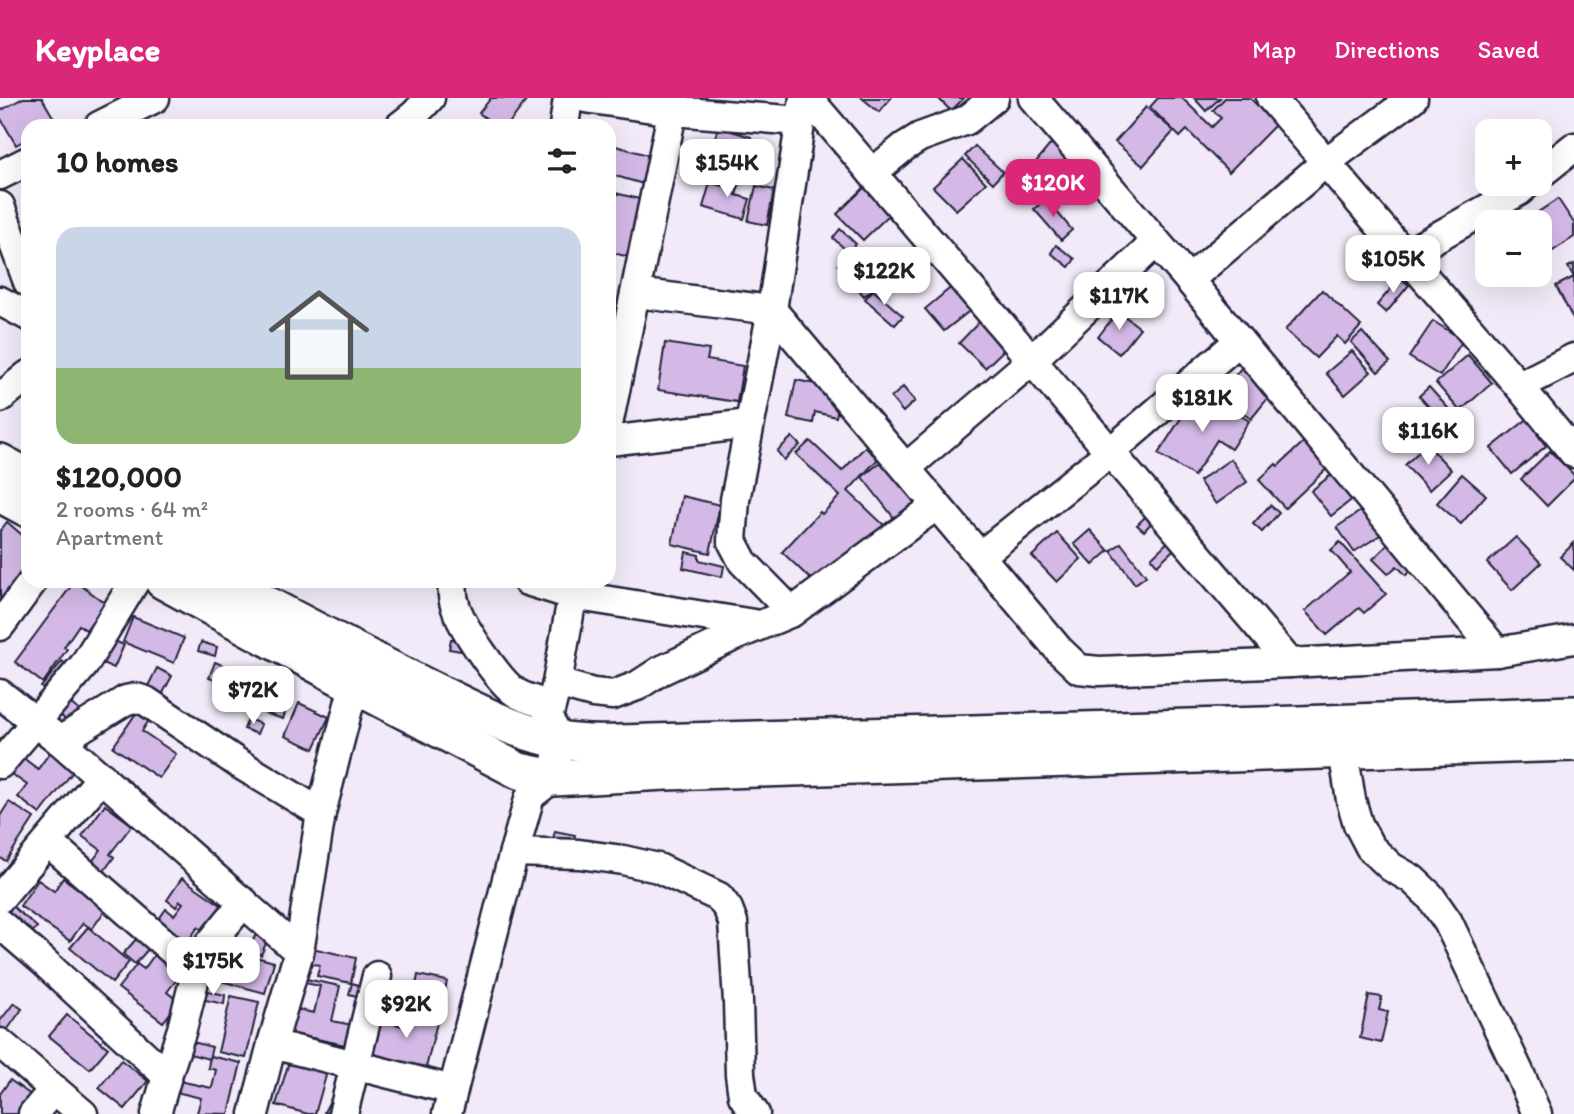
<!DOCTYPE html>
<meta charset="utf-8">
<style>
:root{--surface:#fff;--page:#f2f2f2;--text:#222;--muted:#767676;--accent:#db2777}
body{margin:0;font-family:Itim,sans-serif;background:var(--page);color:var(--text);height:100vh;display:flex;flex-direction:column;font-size:26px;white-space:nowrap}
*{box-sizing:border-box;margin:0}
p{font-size:23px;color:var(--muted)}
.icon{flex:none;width:38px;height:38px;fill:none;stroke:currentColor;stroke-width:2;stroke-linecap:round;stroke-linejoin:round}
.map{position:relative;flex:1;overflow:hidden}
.details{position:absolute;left:21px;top:21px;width:595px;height:469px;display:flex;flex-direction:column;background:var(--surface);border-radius:21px;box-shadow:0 7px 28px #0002}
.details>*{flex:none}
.controls{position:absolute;left:1475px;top:21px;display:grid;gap:14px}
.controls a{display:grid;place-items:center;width:77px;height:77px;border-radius:14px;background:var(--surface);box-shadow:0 7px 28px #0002;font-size:35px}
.price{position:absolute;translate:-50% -60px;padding:0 16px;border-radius:14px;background:#fff;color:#222;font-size:23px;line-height:46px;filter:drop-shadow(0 2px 4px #0008)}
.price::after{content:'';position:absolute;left:50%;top:42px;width:21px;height:16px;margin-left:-10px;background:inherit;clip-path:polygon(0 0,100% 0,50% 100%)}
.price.active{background:var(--accent);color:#fff}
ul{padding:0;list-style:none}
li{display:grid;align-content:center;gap:14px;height:371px;padding:0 35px}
li span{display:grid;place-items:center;height:217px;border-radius:21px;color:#555}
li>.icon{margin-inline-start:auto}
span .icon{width:126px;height:126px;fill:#fffc;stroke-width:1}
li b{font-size:30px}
h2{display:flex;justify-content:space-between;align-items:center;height:84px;padding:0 35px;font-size:30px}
header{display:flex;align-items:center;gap:42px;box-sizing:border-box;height:98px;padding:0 35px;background:var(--accent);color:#fff}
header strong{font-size:33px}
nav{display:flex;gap:38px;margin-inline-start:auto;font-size:24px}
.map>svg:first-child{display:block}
</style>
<header>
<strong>Keyplace</strong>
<nav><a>Map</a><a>Directions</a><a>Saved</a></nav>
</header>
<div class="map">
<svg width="1574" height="1016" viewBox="0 0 1574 1016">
<rect width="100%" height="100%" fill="#f2eaf8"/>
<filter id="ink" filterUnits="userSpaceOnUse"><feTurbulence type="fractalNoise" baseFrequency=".0143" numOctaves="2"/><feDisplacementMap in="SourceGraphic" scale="14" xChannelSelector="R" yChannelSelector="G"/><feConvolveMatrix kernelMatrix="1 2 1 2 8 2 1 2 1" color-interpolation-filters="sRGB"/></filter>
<g filter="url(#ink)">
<g fill="#d4b9e7" stroke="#22223b" stroke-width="2">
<path d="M23,0H42L56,24L48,28H28V40L16,47L0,19V13Z"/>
<path d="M491,0H522L526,3L507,28H496L479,15Z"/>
<path d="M862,0H891L879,14Z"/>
<path d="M938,0H964L951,13Z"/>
<path d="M1158,0H1182L1212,29L1221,20L1213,12L1225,0H1250L1276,26L1229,74L1187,32L1180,39L1150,9Z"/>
<path d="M1194,0H1220L1206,13Z"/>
<path d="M1146,9L1174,33L1143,68L1115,44Z"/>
<path d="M718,29L751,39L740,79L707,69Z"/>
<path d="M1054,42L1081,63L1065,83L1053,74L1046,82L1031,70Z"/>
<path d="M609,46L651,58L643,86L609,76Z"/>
<path d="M975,48L1003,74L993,85L965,58Z"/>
<path d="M963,61L986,85L956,112L933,89Z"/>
<path d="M726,80L740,84L736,97L750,101L744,121L703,109L710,85L724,88Z"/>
<path d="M868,86L894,112L863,142L837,116Z"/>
<path d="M756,88L774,92L767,127L748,123Z"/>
<path d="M611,94L656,105L642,162L609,154V104Z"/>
<path d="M1046,101L1072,132L1061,142L1034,111Z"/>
<path d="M1558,101L1574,125V139L1542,160L1540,158V124H1523Z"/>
<path d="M840,131L856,146L848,154L833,140Z"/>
<path d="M1056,147L1075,161L1069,169L1051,155Z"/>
<path d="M852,155L878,187L864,198L838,167Z"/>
<path d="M1574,166V223L1556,188L1574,179L1568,169Z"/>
<path d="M1400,180L1409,187L1386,215L1377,207Z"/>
<path d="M954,187L973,210L944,233L925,211Z"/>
<path d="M873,192L903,218L895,227L865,201Z"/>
<path d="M1322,192L1361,228L1345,246L1337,238L1316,260L1285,232Z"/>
<path d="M1118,213L1140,230L1119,256L1098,239Z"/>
<path d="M984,219L1011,245L985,270L959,245Z"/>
<path d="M1433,223L1463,242L1440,278L1409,259Z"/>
<path d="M1362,234L1390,264L1378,274L1351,244Z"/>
<path d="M665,245L709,252L707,262L743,268L737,304L658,292Z"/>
<path d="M1352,253L1371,274L1345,297L1326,275Z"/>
<path d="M1468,257L1492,285L1460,313L1436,285Z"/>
<path d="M1246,264L1277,289L1251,321L1220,296Z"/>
<path d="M796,282L830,289L840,301L836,319L815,314L813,325L788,320Z"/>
<path d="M903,289L915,303L903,314L891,300Z"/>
<path d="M1429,289L1455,318L1445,327L1419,298Z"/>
<path d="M1204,294L1249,323L1231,351L1217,342L1194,378L1158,356L1185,314L1189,317Z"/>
<path d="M1530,319L1541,333L1537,336L1546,348L1512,376L1491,350Z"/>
<path d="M1310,338L1334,364L1285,410L1259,382L1276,366L1278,368Z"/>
<path d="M792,339L800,347L784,362L777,353Z"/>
<path d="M810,343L842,373L865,349L878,361L848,393L887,430L825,495L782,454L820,414L822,416L840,398L796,356Z"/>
<path d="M1427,346L1451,372L1429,392L1405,367Z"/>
<path d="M1550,353L1574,377V381L1547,408L1521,381Z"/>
<path d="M892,355L929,401L898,425L862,379Z"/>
<path d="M1231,361L1247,384L1216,406L1199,383Z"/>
<path d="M1340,370L1360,395L1331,418L1311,393Z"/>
<path d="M1462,376L1486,397L1461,426L1437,405Z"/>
<path d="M682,398L720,407L710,455L672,446Z"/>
<path d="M1377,402L1394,428L1354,454L1337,429Z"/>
<path d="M1270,407L1279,415L1262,434L1253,426Z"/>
<path d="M1147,417L1154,422L1144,433L1137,427Z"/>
<path d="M7,424L28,442V469L0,502V433Z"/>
<path d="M1090,432L1109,453L1093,467L1074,446Z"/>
<path d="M1057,435L1081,461L1057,484L1032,458Z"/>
<path d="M1400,435L1424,460L1406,477L1397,468L1388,476L1373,461Z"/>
<path d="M1176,436L1183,443L1157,467L1151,460Z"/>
<path d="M1516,439L1541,465L1512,492L1487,465Z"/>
<path d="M1340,444L1386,496L1364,515L1359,510L1327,537L1305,513L1350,474L1331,452Z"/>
<path d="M1121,445L1146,478L1135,486L1111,453Z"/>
<path d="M1574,445V472L1560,459Z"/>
<path d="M686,454L699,457V462L724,468L722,479L683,470Z"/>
<path d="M75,483L105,505L86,532L79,527L64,549L67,551L43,585L15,564Z"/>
<path d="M133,519L184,540L174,565L123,544Z"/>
<path d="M451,541L463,542L461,553L449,551Z"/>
<path d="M112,542L124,547L114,570L102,565Z"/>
<path d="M201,544L217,549L215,558L198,553Z"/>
<path d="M62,563L75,574L54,599L41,589Z"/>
<path d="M215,564L239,574L229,599L216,594L220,584L209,580Z"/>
<path d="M157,570L172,578L162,597L147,590Z"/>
<path d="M244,581L291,596L283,621L236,606Z"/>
<path d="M145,602L157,610L142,633L176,656L159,680L113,649Z"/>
<path d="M70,605L85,617L75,629L60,617Z"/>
<path d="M299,605L329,619L314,651L285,638Z"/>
<path d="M248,621L261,626L257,636L244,631Z"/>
<path d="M51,653L75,671L40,716L18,699L27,687L7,673L19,657L38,671Z"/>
<path d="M9,704L34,720L6,763L0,760V718Z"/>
<path d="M105,707L132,727L110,756L114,759L99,780L86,771L101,752L82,738Z"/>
<path d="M555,733L575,737L572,750L552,745Z"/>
<path d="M63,780L106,811L92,831L83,825L70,843L20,808L38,782L54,793Z"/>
<path d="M182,780L231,814L213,839L198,829L184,849L154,828L166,811L174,817L183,805L180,803L176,809L167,802Z"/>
<path d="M12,808L37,829L28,839L4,818Z"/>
<path d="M88,829L129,864L112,885L70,850Z"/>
<path d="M258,831L270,836L261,857L249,852Z"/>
<path d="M138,839L150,849L135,866L123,856Z"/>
<path d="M312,850L356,860L351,885L317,878L320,867L308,865Z"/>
<path d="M230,852L274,864L265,895L221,883Z"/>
<path d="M155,856L181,876L167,894L179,904L163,924L118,890L137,866L144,871Z"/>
<path d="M418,877L447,883L442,909L413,903Z"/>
<path d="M306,881L340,888L332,923L362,929L360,941L347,937L345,947L289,935L295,911L314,915L320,888L305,885Z"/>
<path d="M352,885L375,892L372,902L349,896Z"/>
<path d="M385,891L410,898L406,911L381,904Z"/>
<path d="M203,892L225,897L224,906L201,901Z"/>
<path d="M1369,897L1382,899L1379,912L1388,914L1381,945L1360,940Z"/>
<path d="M231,898L259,904L246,960L218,954Z"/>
<path d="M14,905L22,911L3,938L0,936V923Z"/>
<path d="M408,908L439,916L425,974L368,960L377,922L403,928Z"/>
<path d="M67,917L108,950L90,971L49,938Z"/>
<path d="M189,943L212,949L209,961L186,955Z"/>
<path d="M291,957L329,967L315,1016H308L276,1007Z"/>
<path d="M210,958L241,965L229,1016L197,1015L201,1000L176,994L179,983L212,990L216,972L208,970Z"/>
<path d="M121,962L148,983L125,1011L99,990Z"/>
<path d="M10,982L38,1002L27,1016H0V996Z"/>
<path d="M332,999L345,1006L340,1016H328L324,1014Z"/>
</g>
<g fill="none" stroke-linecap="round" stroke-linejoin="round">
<g stroke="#22223b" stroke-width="33">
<g id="minor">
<path d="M585,0L673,13L800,23"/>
<path d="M808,0L1290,565"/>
<path d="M1033,0L1189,182L1497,554"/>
<path d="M1271,0L1405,157L1519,288L1574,355"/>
<path d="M99,28L155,0"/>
<path d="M400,28L414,17L430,0"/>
<path d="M564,28L568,0"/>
<path d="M872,75L904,49L920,39L967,22L994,0"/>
<path d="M1540,76L1574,49"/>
<path d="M0,77L28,63"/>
<path d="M0,108L28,184"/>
<path d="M1405,157L1519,93L1527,86"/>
<path d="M1189,182L1326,64L1413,0"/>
<path d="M636,195L772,212L1059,552L1079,571L1099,573L1290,565L1497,554L1574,541"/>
<path d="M0,203L28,218"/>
<path d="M1519,288L1574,260"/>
<path d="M0,300L28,277"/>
<path d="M609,322L675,0"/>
<path d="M609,343L749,326"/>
<path d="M906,370L1031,263L1156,144"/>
<path d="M980,458L1109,355L1239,243"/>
<path d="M453,483C452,491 453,502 456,510C463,530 498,582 515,594C525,601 540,604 551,608"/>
<path d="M527,483L572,497L760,527"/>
<path d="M792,514L743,464L732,443L735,402L772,212L804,0"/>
<path d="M0,528L33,483"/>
<path d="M557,585L593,595L613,597L637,588L660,573L730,540L792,514L937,407"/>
<path d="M0,596L60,643L299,854"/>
<path d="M60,643L126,602L136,600L146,603L238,665L321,715"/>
<path d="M1343,653L1351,702L1358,726L1370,749L1391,769L1412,781L1430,798L1448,824L1519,974L1537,1016"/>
<path d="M0,666L84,567L135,483"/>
<path d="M48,744L196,873"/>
<path d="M514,754L579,756L623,762L658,770L719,799L728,811L733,824L738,904L740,976L743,998L755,1016"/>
<path d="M0,800L102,679"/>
<path d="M0,826L43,863L167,978L156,1016"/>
<path d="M0,945L83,1016"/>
<path d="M272,946L453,992"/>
<path d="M167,978L182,931L199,863L204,853L244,804"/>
<path d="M33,1016L54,991"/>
<path d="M254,1016L272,946L299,854L321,715L354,587"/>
<path d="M343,1016L377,878"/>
<path d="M447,1016L514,754L530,698L553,680L560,642L548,620L557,585L575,483"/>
</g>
</g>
<g stroke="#22223b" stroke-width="40">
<g id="major">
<path d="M0,364L28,379"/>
<path d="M0,396L28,411"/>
<path d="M163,483L354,587L519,673L553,680L666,674L1574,645"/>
<path d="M222,483C295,521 367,560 441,596C479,614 517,635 560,642C590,647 620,645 650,644L1298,626L1574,616"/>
</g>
</g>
<use href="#minor" stroke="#fff" stroke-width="28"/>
<use href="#major" stroke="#fff" stroke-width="35"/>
</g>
</g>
</svg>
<div class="controls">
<a>+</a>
<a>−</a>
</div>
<b class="price" style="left:727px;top:101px">$154K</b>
<b class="price active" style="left:1053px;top:121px">$120K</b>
<b class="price" style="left:1393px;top:197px">$105K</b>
<b class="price" style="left:884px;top:209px">$122K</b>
<b class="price" style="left:1119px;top:234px">$117K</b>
<b class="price" style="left:1202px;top:336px">$181K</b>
<b class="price" style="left:1428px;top:369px">$116K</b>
<b class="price" style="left:253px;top:628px">$72K</b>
<b class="price" style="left:213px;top:899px">$175K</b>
<b class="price" style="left:406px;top:942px">$92K</b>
<section class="details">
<h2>10 homes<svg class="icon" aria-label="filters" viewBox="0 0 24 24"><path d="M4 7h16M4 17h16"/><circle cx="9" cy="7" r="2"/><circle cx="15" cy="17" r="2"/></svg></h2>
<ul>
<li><span style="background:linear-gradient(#c9d6e8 65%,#8fb573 0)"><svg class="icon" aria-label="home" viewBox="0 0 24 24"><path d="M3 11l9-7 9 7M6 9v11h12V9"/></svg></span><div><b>$120,000</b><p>2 rooms · 64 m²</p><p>Apartment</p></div></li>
</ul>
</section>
</div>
